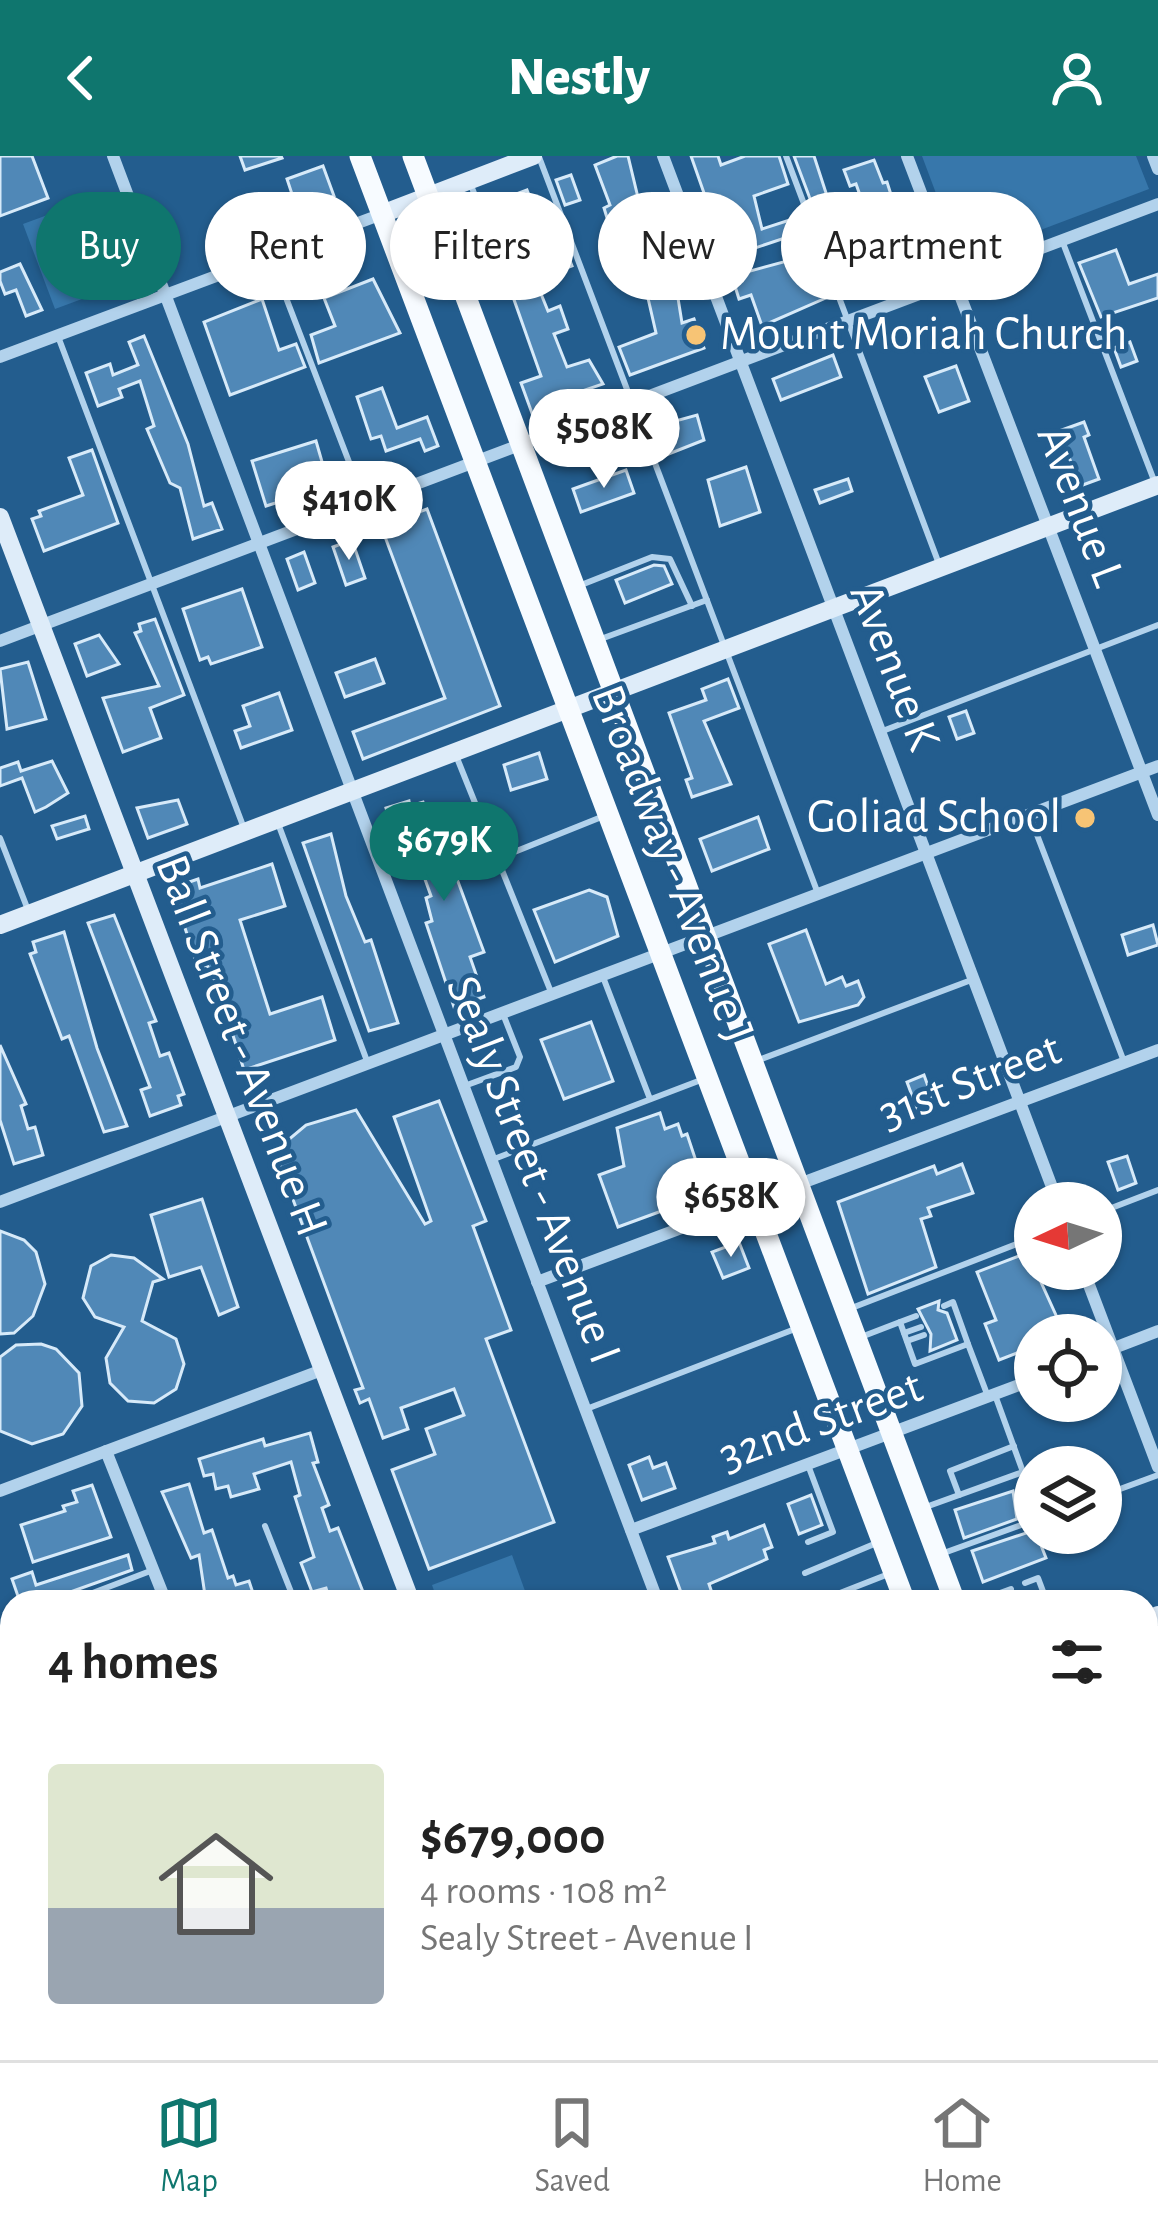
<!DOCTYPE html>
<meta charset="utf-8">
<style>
:root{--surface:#fff;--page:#f2f2f2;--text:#222;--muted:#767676;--line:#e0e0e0;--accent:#0f766e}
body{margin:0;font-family:"Alegreya Sans",sans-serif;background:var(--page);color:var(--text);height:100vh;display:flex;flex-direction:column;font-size:45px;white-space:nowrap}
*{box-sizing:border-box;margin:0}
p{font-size:39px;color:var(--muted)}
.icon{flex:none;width:66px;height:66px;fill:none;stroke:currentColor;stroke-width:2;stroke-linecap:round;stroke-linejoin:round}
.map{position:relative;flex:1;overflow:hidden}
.drawer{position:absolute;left:0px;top:1434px;width:1158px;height:471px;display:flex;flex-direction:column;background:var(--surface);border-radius:36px 36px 0 0;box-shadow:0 3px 9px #0004}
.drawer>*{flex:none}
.guide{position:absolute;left:36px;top:36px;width:1086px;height:108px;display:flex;gap:24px}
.needle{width:78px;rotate:266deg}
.buttons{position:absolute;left:1014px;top:1026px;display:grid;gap:24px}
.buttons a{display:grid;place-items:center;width:108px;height:108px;border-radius:50%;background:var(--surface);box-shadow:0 3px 9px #0004;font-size:60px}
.price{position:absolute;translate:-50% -102px;padding:0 27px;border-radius:42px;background:#fff;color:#222;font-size:39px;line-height:78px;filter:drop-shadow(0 3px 6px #0008)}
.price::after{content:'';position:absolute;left:50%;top:72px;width:36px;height:27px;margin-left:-18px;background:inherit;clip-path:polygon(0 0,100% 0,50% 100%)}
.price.selected{background:var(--accent);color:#fff}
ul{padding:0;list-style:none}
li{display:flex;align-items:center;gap:36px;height:300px;padding:0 48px}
li span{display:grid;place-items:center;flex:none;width:336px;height:240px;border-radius:12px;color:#555}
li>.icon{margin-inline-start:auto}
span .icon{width:144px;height:144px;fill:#fffc;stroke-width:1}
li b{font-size:51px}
h2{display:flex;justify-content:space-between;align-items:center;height:144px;padding:0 48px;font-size:51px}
.tag{padding:0 42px;border-radius:54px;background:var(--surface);box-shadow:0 3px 9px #0004;font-size:42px;line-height:108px}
.tag.selected{background:var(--accent);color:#fff}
header{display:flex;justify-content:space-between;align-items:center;height:156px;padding:0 48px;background:var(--accent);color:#fff;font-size:54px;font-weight:800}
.dock{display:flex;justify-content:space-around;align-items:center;height:168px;border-top:3px solid var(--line);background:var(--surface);font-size:33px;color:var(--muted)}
.dock a{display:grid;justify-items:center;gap:6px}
.dock .selected{color:var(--accent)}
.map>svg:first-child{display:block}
</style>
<header><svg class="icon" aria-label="back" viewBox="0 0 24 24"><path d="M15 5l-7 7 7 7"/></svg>Nestly<svg class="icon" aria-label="person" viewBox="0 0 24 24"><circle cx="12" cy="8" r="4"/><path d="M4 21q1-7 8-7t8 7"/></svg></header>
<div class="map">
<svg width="1158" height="1904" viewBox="0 0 1158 1904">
<rect width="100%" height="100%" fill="#235d8e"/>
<g fill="#3777ab">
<path d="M922,0H1136L1149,33L961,104Z"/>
<path d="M99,40L124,107L109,133L55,153L23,68Z"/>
<path d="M512,1399L529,1446H438L432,1429Z"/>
<path d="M0,1688L12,1720V1874L0,1878Z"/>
</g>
<g fill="#5088b7" stroke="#d7eaf9" stroke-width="3">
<path d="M0,0H32L48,42L0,60Z"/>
<path d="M240,0H281L282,2L245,14Z"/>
<path d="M617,0H628L641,54L608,65L604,52L610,49L595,9Z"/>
<path d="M691,0H718L721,9L745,0H779L788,28L754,40L762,73L799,61L803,76L743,96L738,81L726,84L718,54L711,57Z"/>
<path d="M794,0H814L828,43L812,48Z"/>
<path d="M874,4L883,27L887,26L912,105L849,130L843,111L875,102L866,79L873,76L856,28L850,30L844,14Z"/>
<path d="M323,10L334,40L277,60L271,46L292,38L287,23Z"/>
<path d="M571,19L580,44L565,49L556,24Z"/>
<path d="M527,34L548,87L561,82L572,110L530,126L498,45Z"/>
<path d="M653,85L664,113L673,111L682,167L694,163L704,192L630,219L619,191L656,177L642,116L634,119L625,95Z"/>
<path d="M1116,94L1129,128L1158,118V142L1101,161L1079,107Z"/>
<path d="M813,98L828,141L762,170L751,139L739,143L734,127L742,125L739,118Z"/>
<path d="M20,108L42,154L26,160L16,134L5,138L0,125V116Z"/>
<path d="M373,123L400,177L319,207L311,179L335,170L324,142Z"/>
<path d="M537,128L548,155L560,150L568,173L554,178L567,211L589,204L603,228L544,248L547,256L533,260L521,227L541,220L512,138Z"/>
<path d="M262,143L279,194L296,188L305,211L230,239L204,166Z"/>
<path d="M144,180L188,288L204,350L212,347L222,373L193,383L180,332L170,327L147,273L154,270L140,225L119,233L122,241L98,250L86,217L110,208L113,219L138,209L129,186Z"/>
<path d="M1130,186L1137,205L1121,211L1114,192Z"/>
<path d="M833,199L841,221L781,244L773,223Z"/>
<path d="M956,210L969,245L939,256L925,221Z"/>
<path d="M382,232L397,272L427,261L438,290L425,295L420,283L386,295L381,280L371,283L357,241Z"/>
<path d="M697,259L704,284L661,301L650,272Z"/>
<path d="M1084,266L1089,279L1084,281L1099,323L1080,330L1064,288L1053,292L1048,279Z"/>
<path d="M316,285L329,330L266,350L252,305Z"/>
<path d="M92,294L118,367L44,395L32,363L41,360L39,355L83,339L69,302Z"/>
<path d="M746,311L760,356L720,370L708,324Z"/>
<path d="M626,314L634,337L581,356L573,333Z"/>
<path d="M848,323L852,335L820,347L815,334Z"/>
<path d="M427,353L500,550L363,603L353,576L445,542L381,370Z"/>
<path d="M352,384L365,422L346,429L333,391Z"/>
<path d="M304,396L315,427L298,434L287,403Z"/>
<path d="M654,409L664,410L672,428L625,447L616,424Z"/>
<path d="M242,433L262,491L211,508L208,501L200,504L183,453Z"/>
<path d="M155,463L184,539L150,552L161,582L123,596L103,542L159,530L135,477L141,475L139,468Z"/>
<path d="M99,479L119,508L87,520L75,488Z"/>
<path d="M375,503L384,527L345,541L336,517Z"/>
<path d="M28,506L46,563L7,573L0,513Z"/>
<path d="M728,523L739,552L704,565L731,628L692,641L686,624L692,622L669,557L706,544L702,533Z"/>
<path d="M279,537L292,574L241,592L235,575L250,570L243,550Z"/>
<path d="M966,555L974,577L957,583L949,561Z"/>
<path d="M539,597L547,623L511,634L504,609Z"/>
<path d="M52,605L68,637L46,651L35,656L22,622L0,630V612L18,606L21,615Z"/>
<path d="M178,644L187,668L148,682L137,652Z"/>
<path d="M409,645L410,650L423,646L431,672L444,669L450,692L446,693L484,796L470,801L484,841L454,851L426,767L432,765L426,742L431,740L404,665L391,669L386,652Z"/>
<path d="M85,660L89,673L57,683L52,670Z"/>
<path d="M758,661L769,693L712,715L700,683Z"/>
<path d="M331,678L346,740L365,786L371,784L398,867L369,875L303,687Z"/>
<path d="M272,708L285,750L240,764L270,858L322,841L335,884L244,914L217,829L207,809L198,812L172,732L198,723L200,732Z"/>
<path d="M589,734L607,741L618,780L555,806L534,754Z"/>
<path d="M114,759L156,865L149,867L160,900L169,897L184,938L178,940L181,949L150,960L141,934L150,931L88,767Z"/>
<path d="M1153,769L1158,789L1128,799L1122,779Z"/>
<path d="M806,774L826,828L842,821L846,830L858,825L864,841L858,849L799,866L769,788Z"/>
<path d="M64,776L97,892L127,970L104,976L69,880L62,883L30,798L36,796L33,786Z"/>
<path d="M591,866L613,925L564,943L541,884Z"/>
<path d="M0,889L26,948L21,950L28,973L35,971L43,999L14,1008L0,964Z"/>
<path d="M924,919L934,947L917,953L907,926Z"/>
<path d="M439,945L486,1065L473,1070L511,1174L486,1183L554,1366L429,1413L392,1314L435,1298L426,1273L464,1259L454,1233L401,1252L408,1273L383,1282L369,1243L360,1247L355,1234L363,1232L275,995L306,969L356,954L425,1068L431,1065L394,961Z"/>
<path d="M660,957L665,973L678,968L682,980L687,978L699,1014L669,1024L678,1049L618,1071L599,1019L624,1010L617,972Z"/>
<path d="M1127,1000L1136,1027L1118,1034L1108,1006Z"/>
<path d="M962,1008L973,1037L928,1052L931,1060L921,1063L936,1111L868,1138L838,1046L934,1010L937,1018Z"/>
<path d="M202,1043L238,1151L219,1159L201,1111L169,1121L151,1059Z"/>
<path d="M0,1075L24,1084L36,1096L45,1128L33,1160L14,1177L0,1178Z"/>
<path d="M739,1086L749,1112L723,1122L712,1096Z"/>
<path d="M1035,1094V1113L1065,1179H1035V1190L999,1204L985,1168L996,1164L977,1116Z"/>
<path d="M111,1099L134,1102L163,1123L153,1126L142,1165L176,1183L184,1208L176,1233L154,1247L128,1245L110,1227L106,1202L124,1171L95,1161L83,1142L91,1110Z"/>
<path d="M939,1145L938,1154L947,1157L957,1184L930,1195L931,1178L918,1153Z"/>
<path d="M41,1188L56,1193L79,1217L82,1250L63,1278L32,1288L0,1275V1201L16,1189Z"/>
<path d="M310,1277L318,1306L313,1307L329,1349L322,1352L330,1375L338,1372L363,1436L347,1442L345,1436L329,1442L326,1432L312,1436L301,1407L314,1401L295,1341L300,1339L291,1306L254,1318L259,1333L231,1341L228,1330L216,1333L213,1318L204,1320L199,1303L263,1283L265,1290Z"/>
<path d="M649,1301L653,1312L666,1307L675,1332L642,1344L629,1309Z"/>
<path d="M189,1328L204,1377L212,1374L228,1422L233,1420L236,1429L249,1425L256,1446H206L199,1399L191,1402L162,1336Z"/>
<path d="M92,1329L111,1381L33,1406L21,1369L65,1355L63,1350L77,1346L73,1335Z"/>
<path d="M1013,1335L1017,1363L964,1382L955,1354Z"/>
<path d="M811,1339L822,1369L799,1378L788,1348Z"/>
<path d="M764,1369L772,1391L764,1394L767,1403L709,1428L715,1446H694L690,1436L682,1439L668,1401L715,1387L713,1381L727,1376L729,1383Z"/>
<path d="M1035,1374L1046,1402L983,1426L972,1395Z"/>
<path d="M128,1399L132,1414L48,1444L20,1446L12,1423L32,1416L36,1429Z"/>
<path d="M0,1495L12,1524V1585L0,1588Z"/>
</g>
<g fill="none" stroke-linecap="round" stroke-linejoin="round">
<g stroke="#b2d2ec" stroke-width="6">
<path d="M786,0L939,408"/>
<path d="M539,1L817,735"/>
<path d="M470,27L505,114"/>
<path d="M1063,87L1155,327"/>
<path d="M270,100L364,345"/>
<path d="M459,113L497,98"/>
<path d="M59,183L245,675"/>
<path d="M581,429L652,401L670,403L692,450"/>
<path d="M598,484L707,444"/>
<path d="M880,576L1158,469"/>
<path d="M455,597L551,836"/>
<path d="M1029,658L1123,903"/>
<path d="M279,670L367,905"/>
<path d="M0,682L28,754"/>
<path d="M497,703L604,660"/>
<path d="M603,821L650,943"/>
<path d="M756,905L974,823"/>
<path d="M467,929L516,911L520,901L503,858"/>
<path d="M494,1003L701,924"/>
<path d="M1101,1056L1158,1034"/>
<path d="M944,1150L953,1146L968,1188"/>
<path d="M849,1153L1035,1081"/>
<path d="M900,1166L916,1160"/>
<path d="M904,1177L921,1171"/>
<path d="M861,1181L900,1166L915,1208L968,1188L987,1238"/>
<path d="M907,1185L924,1179"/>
<path d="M589,1252L795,1173"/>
<path d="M959,1339L950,1315L1014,1290"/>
<path d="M1101,1340L1158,1319"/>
<path d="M923,1352L1023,1316L995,1239"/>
<path d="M265,1370L295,1446"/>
<path d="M808,1386L833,1376L808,1309"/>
<path d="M941,1398L1035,1364"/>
<path d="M805,1417L879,1386"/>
<path d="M1025,1427L1038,1422L1047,1446"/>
<path d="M69,1446L153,1414"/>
<path d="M817,1446L886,1419"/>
<path d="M976,1446L1000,1437"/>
<path d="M1003,1446L1000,1437L1011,1433"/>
<path d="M0,1472L12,1468"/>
<path d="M1146,1631L1158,1661"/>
<path d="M0,1726L12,1721"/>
<path d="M698,1893L702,1904"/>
<path d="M946,1893L950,1904"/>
<path d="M355,1904L385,1893"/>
</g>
<g stroke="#b2d2ec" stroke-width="12">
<path d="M113,0L658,1446"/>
<path d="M663,0L1058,1047"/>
<path d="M907,0L1158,659"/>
<path d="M1153,0L1158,13"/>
<path d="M0,201L382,58"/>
<path d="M0,485L1158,48"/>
<path d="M0,1046L1158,610"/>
<path d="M1083,1113L1158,1311"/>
<path d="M537,1126L1158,894"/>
<path d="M1101,1197L1158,1175"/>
<path d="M106,1295L166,1446"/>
<path d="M0,1335L322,1214"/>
<path d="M631,1374L1035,1223"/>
<path d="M0,1612L12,1608"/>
<path d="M1146,1745L1158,1741"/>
<path d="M826,1893L830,1904"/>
<path d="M726,1904L753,1893"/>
</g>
<g stroke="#deecf9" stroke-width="18">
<path d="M382,58L533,0"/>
<path d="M0,361L411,1446"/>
<path d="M0,769L1158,329"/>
<path d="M1146,1464L1158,1459"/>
<path d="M0,1652L12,1683"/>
<path d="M91,1893L95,1904"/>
<path d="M581,1893L585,1904"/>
<path d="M0,1894L12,1889"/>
</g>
<g stroke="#f7fbff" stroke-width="21">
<path d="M360,0L905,1446"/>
<path d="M413,0L955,1446"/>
<path d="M1074,1893L1078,1904"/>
<path d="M1123,1893L1128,1904"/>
</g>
</g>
<g fill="#f7c475" stroke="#235d8e" stroke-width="4.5">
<circle cx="696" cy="179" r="12"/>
<circle cx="1085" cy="662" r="12"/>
</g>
<g text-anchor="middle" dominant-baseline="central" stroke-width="9" stroke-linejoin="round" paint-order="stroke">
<g font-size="48" fill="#fff" stroke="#235d8e" text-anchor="start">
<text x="720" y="179">Mount Moriah Church</text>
<text x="1061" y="662" text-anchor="end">Goliad School</text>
</g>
<g font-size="48" fill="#fff" stroke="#235d8e">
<text transform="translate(1080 350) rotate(69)">Avenue L</text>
<text transform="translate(894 511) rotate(69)">Avenue K</text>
<text transform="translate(672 708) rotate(69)">Broadway - Avenue J</text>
<text transform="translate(241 890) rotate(69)">Ball Street - Avenue H</text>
<text transform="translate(970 926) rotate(-21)">31st Street</text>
<text transform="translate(533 1014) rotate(69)">Sealy Street - Avenue I</text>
<text transform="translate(821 1266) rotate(-20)">32nd Street</text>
</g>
</g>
</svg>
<div class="buttons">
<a><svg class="needle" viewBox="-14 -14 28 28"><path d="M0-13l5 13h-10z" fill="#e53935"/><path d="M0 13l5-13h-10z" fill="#767676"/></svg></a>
<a><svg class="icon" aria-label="locate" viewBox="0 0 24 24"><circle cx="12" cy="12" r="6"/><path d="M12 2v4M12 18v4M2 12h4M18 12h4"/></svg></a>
<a><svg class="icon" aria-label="layers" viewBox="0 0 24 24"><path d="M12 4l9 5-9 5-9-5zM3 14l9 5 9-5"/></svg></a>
</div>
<b class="price" style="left:604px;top:335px">$508K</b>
<b class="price" style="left:349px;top:407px">$410K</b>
<b class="price selected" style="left:444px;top:748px">$679K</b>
<b class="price" style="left:731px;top:1104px">$658K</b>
<div class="guide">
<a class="tag selected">Buy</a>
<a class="tag">Rent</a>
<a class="tag">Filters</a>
<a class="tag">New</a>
<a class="tag">Apartment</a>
</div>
<section class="drawer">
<h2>4 homes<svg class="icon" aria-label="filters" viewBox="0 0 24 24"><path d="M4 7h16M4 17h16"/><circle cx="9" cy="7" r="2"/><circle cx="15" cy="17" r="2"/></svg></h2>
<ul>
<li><span style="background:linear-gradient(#dfe7d0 60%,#9aa5b1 0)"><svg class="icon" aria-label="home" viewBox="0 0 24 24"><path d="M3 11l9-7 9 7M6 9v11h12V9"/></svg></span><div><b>$679,000</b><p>4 rooms · 108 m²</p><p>Sealy Street - Avenue I</p></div></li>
</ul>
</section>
</div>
<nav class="dock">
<a class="selected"><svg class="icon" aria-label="map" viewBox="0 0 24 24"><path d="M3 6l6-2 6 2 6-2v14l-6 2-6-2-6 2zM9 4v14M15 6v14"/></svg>Map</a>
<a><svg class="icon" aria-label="saved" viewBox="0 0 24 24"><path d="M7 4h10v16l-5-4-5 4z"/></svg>Saved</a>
<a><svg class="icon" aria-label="home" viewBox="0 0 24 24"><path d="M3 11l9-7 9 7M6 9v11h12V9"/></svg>Home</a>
</nav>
